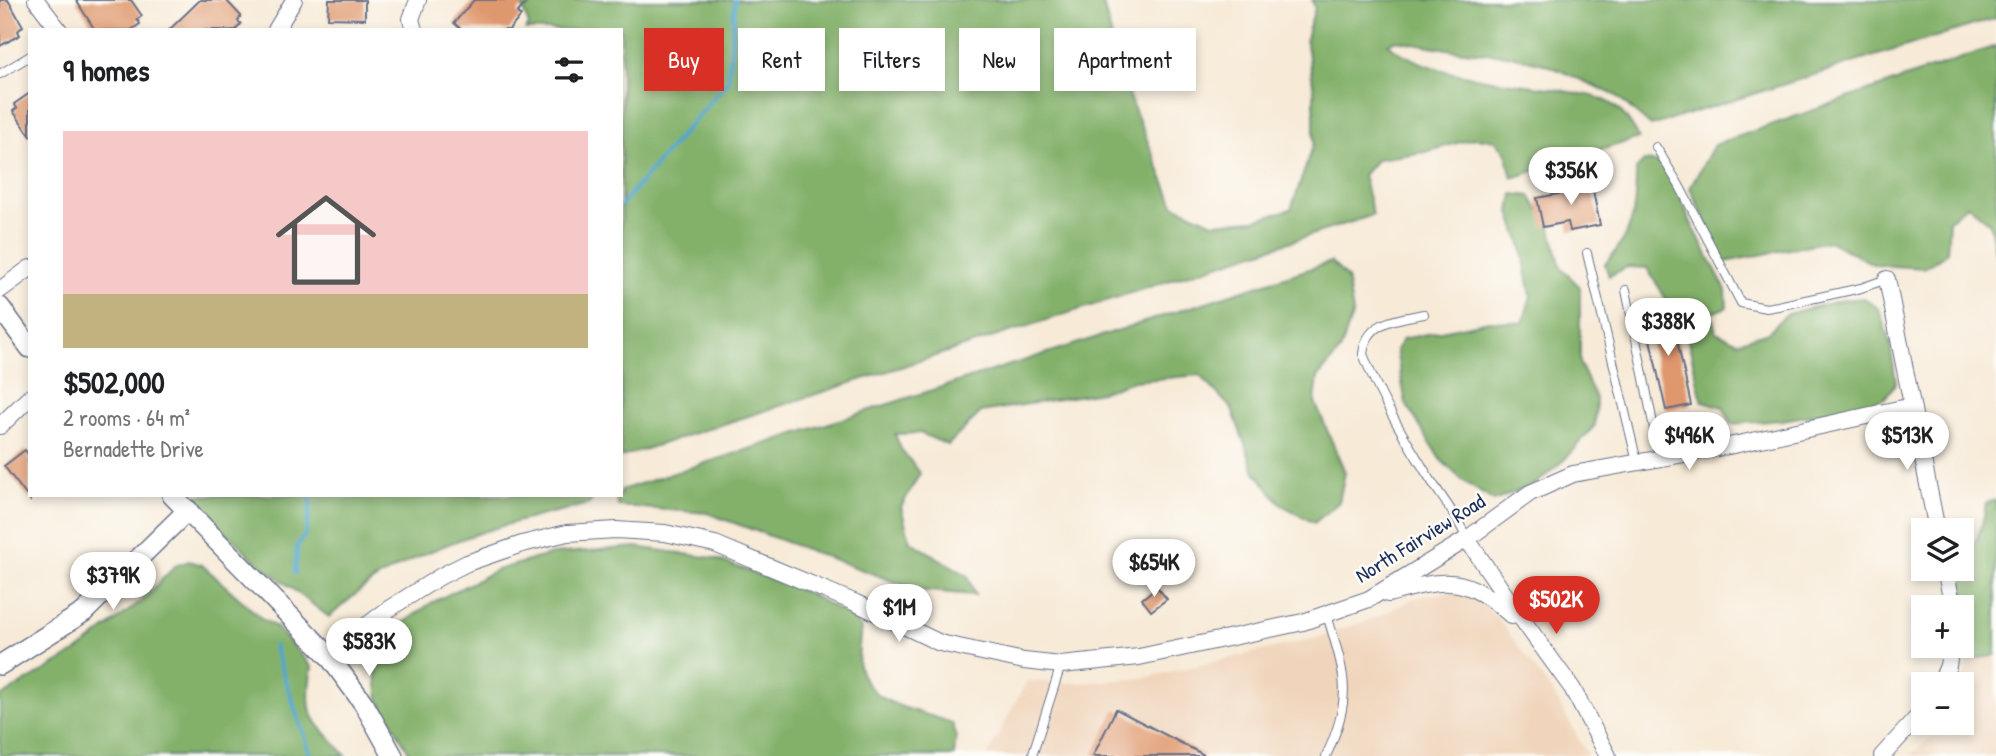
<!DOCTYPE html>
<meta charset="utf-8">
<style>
:root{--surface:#fff;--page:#f2f2f2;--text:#202124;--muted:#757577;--accent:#d93025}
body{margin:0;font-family:"Patrick Hand",sans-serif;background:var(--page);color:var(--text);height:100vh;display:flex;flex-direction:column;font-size:26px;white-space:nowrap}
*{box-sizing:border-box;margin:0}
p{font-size:23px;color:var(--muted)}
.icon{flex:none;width:38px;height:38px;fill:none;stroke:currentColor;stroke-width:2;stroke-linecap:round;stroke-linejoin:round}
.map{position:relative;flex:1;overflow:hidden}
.sheet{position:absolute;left:28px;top:28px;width:595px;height:469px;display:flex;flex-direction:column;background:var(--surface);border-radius:0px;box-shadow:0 4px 10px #0003}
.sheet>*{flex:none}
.hud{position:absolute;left:644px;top:28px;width:665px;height:63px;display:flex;gap:14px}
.controls{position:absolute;left:1911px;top:518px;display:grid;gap:14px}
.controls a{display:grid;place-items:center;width:63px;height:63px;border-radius:0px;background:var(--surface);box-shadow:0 4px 10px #0003;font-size:35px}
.price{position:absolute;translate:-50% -60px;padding:0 16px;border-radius:24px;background:#fff;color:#222;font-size:23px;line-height:46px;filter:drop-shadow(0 2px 4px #0008)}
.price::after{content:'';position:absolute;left:50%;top:42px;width:21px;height:16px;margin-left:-10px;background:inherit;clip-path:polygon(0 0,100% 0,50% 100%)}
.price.selected{background:var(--accent);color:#fff}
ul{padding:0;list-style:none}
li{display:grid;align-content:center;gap:14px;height:371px;padding:0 35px}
li span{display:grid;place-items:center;height:217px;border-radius:0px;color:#555}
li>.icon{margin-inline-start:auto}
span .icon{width:126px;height:126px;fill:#fffc;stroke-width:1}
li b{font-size:30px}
h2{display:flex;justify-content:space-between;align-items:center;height:84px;padding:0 35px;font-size:30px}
.chip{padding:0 24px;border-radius:0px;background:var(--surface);box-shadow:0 4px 10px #0003;font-size:24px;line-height:63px}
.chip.selected{background:var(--accent);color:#fff}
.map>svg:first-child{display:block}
</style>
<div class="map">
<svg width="1996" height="756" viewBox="0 0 1996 756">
<rect width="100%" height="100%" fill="#fdfcf7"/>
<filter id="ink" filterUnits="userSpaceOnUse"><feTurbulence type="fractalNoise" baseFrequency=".0143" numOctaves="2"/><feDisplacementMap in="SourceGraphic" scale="14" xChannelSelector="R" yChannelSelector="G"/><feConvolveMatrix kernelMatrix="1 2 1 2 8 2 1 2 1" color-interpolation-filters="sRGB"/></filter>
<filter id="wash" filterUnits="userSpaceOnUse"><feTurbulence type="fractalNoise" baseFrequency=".00686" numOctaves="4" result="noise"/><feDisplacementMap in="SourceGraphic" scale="28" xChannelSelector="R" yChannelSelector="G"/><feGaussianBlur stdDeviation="1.57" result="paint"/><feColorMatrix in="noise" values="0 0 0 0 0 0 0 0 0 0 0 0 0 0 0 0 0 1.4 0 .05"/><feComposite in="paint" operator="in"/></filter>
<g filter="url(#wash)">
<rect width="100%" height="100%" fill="#f7ead7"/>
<g fill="#f0d5bc">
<path d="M1453,592L1475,598L1493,612L1554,694L1588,756H987L1027,681L1077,683L1144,678L1313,639L1380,616L1414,598Z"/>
<path d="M1996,655V756H1910L1936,732L1942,723H1962V685L1968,660Z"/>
</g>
<g fill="#83b16a" stroke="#4f7064" stroke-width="2">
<path d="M523,0H1102L1125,87L1174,205L1213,223L1254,220L1291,209L1314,143V90L1306,38L1315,8L1312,0H1996V18L1651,126L1617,96L1548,65L1507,55L1453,50L1396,40L1388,44C1434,81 1514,80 1570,92C1581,94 1593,95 1602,99C1620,106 1630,122 1639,138L1512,178L1506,153L1495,140L1475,138L1425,152L1377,159L1363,175L1373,215L621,457V30H526L529,25L523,10Z"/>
<path d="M1996,46V256L1990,223L1968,205L1949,220L1947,253L1924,268L1875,265L1829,241L1725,262L1690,188L1714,145Z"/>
<path d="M1644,161L1660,163L1677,187L1689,219L1726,290L1727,307L1711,313L1716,332L1738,342L1768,332L1787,314L1842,300L1864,298L1879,309L1890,343L1896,382L1885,398L1860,407L1782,420L1732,424L1723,407L1702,401L1688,340L1671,324L1666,299L1647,268L1627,267L1609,276L1605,264C1634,233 1636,210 1636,169Z"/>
<path d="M1513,194L1530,196L1551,229L1561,268L1580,287V364L1596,399L1595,425L1564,460L1537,483L1494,501L1462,480L1440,459L1406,404L1396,350L1403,339L1489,321L1523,323L1531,296L1522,248L1510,212Z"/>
<path d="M1331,262L1347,278L1353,313L1340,351L1318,377L1315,402L1345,472L1339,502L1314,523L1282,505L1255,472L1232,409L1200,375L1133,381L1101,392L981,412L948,445L920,433L895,434L901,449L920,473L901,507L910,541L968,576L975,595L917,590L707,513L618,506L615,495H621V490Z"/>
<path d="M187,495H595L589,504C515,521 446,538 380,577C361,587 345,604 329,617L256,561Z"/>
<path d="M1996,500V655L1968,660L1967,611L1960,569H1962V556C1980,541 1983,525 1986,503Z"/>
<path d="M636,547L713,558L808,593L851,617L861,628C860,639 857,655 859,666C869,708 921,710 952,723L956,735L954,756H411L379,700L375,668L389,633L431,603L497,570L552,554Z"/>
<path d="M189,561L202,565L261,618L276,627L312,667C303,721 314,718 346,756H0V697L79,650L141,601L175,566Z"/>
</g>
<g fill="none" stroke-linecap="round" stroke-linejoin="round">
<g stroke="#50a6cc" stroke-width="4.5">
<path d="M621,205L728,81L735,0"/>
<path d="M295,573L297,546L306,533L312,495"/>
<path d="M274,646L311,756"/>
</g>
</g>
<g id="blocks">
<g fill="#df976d">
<path d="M0,0H8L23,26L18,31L20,35L0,46Z"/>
<path d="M76,0H131L142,16L137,19L140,24L131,30H95Z"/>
<path d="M200,0H226L241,16L238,21L241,24L236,30H169Z"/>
<path d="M329,0H365V19L328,18Z"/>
<path d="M474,0H529L517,13L521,16L509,30H462L454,23Z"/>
<path d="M30,93V135L13,111L17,108L14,104Z"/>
<path d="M1591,181L1600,225L1570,231L1568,222L1543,227L1537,198L1563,193L1561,187Z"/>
<path d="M1670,307L1691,405L1666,410L1644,313Z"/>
<path d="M25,450L30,457V500L4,466Z"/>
<path d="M1157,587L1167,599L1151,611L1142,599Z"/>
<path d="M1116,709L1206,756H1093Z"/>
</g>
</g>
</g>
<g filter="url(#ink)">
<use href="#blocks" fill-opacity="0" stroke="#687088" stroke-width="2"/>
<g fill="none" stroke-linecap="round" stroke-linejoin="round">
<g stroke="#687088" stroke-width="10">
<g id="service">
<path d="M0,74L30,56"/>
<path d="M1656,147L1679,185L1741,303L1766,308L1778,306L1861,288L1887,279"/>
<path d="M1587,253L1637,462"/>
<path d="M1626,290L1660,458"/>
<path d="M1424,314C1397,319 1366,321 1363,354C1380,398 1405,439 1430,479C1443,499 1457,516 1467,539"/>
<path d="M1032,756L1061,665"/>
<path d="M1326,756C1354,696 1345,675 1327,615"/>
</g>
</g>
<g stroke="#687088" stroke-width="18">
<g id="minor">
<path d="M36,0L59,30"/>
<path d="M276,30L294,0"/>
<path d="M414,30L411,19L418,0"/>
<path d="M1887,279L1937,530"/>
<path d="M0,290L30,268"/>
<path d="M0,426L30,397"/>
<path d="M1467,539L1516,611L1572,688L1608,756"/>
<path d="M1945,569L1953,607"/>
<path d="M1388,594C1446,578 1464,574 1512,616"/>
<path d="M328,655L390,608L441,576L467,563L522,544L567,533L616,530L665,533L715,544L856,603L940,643L1024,661L1061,665L1139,657L1303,622L1369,599L1467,539L1530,493L1573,474L1729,446L1912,406"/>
<path d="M1940,684L1948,666L1951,646"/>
<path d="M1882,756L1923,711"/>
</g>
</g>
<g stroke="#687088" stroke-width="22">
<g id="tertiary">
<path d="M0,307L30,348"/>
<path d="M172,495L328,655L364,704L393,756"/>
<path d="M0,665L84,612L188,510"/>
</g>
</g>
<use href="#service" stroke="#fff" stroke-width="8"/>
<use href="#minor" stroke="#fff" stroke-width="16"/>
<use href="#tertiary" stroke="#fff" stroke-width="19"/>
</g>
</g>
<g text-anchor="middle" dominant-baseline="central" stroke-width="5" stroke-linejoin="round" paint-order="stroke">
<g font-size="21" fill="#1b2f5e" stroke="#fdfcf7">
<text transform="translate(1420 538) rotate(-32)">North Fairview Road</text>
</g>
</g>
</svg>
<div class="controls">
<a><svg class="icon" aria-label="layers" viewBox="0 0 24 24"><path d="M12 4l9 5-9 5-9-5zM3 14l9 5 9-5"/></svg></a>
<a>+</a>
<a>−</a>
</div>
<b class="price" style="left:1571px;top:207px">$356K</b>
<b class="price" style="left:1668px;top:358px">$388K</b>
<b class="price" style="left:1689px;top:472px">$496K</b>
<b class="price" style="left:1907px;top:472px">$513K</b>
<b class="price" style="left:1154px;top:599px">$654K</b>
<b class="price" style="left:113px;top:612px">$379K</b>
<b class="price selected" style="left:1556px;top:636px">$502K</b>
<b class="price" style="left:899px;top:644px">$1M</b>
<b class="price" style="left:369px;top:678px">$583K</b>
<div class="hud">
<a class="chip selected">Buy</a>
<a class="chip">Rent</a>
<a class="chip">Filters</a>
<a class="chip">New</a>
<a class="chip">Apartment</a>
</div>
<section class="sheet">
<h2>9 homes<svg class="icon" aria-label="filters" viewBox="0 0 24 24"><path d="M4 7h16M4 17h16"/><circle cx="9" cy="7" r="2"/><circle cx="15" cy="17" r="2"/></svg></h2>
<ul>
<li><span style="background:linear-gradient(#f6c9c9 75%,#c2b280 0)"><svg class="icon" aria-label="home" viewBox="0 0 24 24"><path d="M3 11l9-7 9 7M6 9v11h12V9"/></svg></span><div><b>$502,000</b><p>2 rooms · 64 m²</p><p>Bernadette Drive</p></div></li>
</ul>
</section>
</div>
